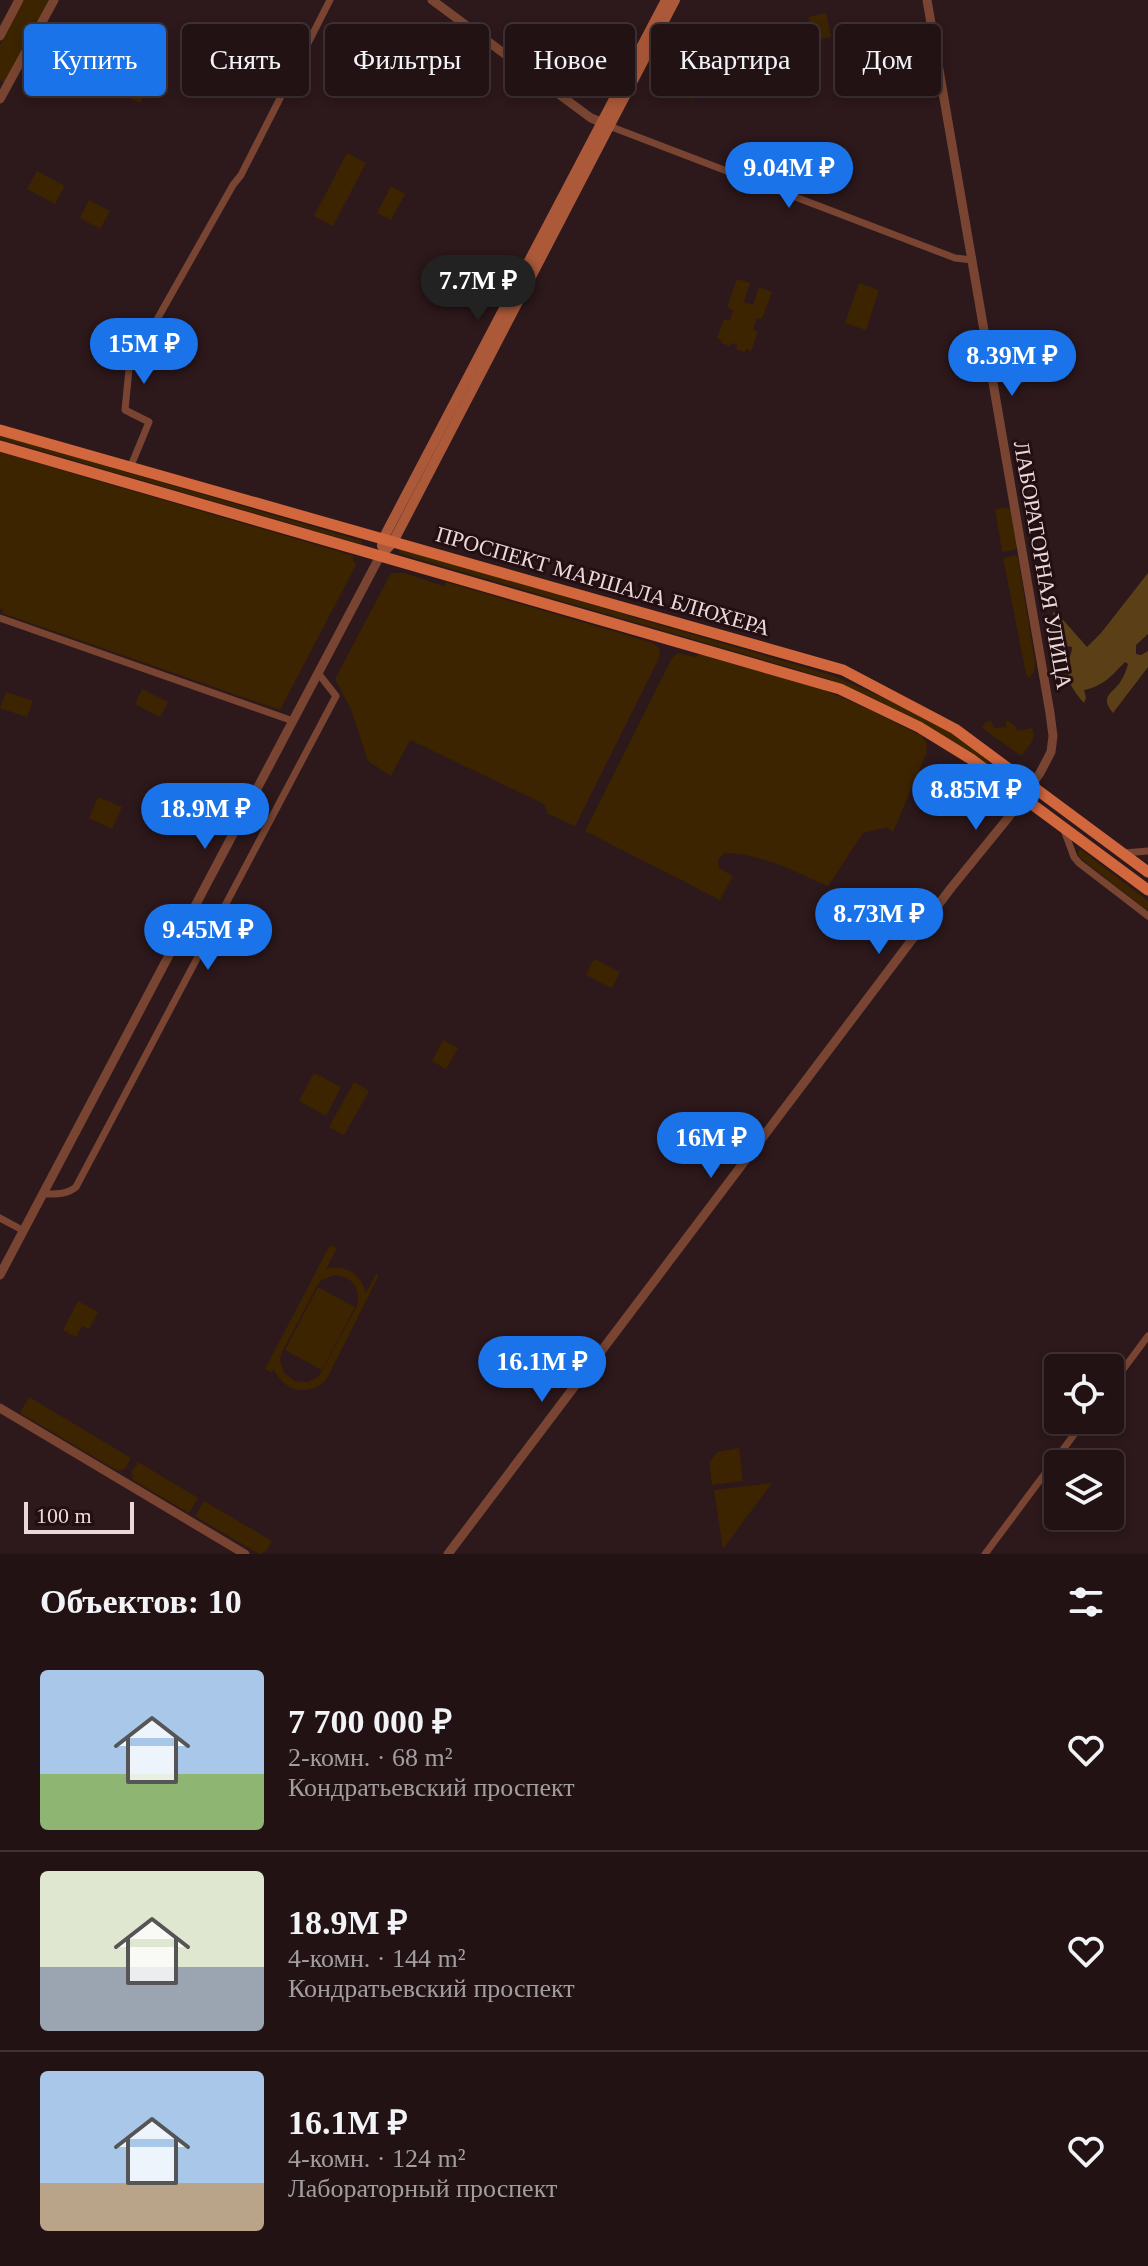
<!DOCTYPE html>
<html lang="ru">
<meta charset="utf-8">
<style>
:root{--surface:#221214;--page:#2a1b1d;--text:#f1f3f6;--muted:#a29ea0;--line:#3f3234;--accent:#1a73e8}
body{margin:0;font-family:Georgia,serif;background:var(--page);color:var(--text);height:100vh;display:flex;flex-direction:column;font-size:30px;white-space:nowrap}
*{box-sizing:border-box;margin:0}
p{font-size:26px;color:var(--muted)}
.icon{flex:none;width:44px;height:44px;fill:none;stroke:currentColor;stroke-width:2;stroke-linecap:round;stroke-linejoin:round}
.map{position:relative;height:1554px;overflow:hidden}
.drawer{display:flex;flex-direction:column;background:var(--surface);flex:1}
.drawer>*{flex:none}
.top-card{position:absolute;left:24px;top:24px;width:1100px;height:72px;display:flex;gap:16px}
.controls{position:absolute;left:1044px;top:1354px;display:grid;gap:16px}
.controls a{display:grid;place-items:center;width:80px;height:80px;border-radius:8px;background:var(--surface);box-shadow:0 4px 12px #0003,0 0 0 2px var(--line);font-size:40px}
.scale{position:absolute;left:24px;bottom:20px;width:110px;box-sizing:border-box;padding-left:8px;border:4px solid #e9d9db;border-top:0;font-size:22px;line-height:28px;white-space:nowrap;color:#e9d9db;-webkit-text-stroke:6px #230f12;paint-order:stroke}
.price{position:absolute;translate:-50% -68px;padding:0 18px;border-radius:28px;background:var(--accent);color:#fff;font-size:26px;line-height:52px;filter:drop-shadow(0 2px 4px #0008)}
.price::after{content:'';position:absolute;left:50%;top:48px;width:24px;height:18px;margin-left:-12px;background:inherit;clip-path:polygon(0 0,100% 0,50% 100%)}
.price.active{background:#222;color:#fff}
ul{padding:0;list-style:none}
li{display:flex;align-items:center;gap:24px;height:200px;padding:0 40px}
li+li{border-top:2px solid var(--line)}
li span{display:grid;place-items:center;flex:none;width:224px;height:160px;border-radius:8px;color:#555}
li>.icon{margin-inline-start:auto}
span .icon{width:96px;height:96px;fill:#fffc;stroke-width:1}
li b{font-size:34px}
h2{display:flex;justify-content:space-between;align-items:center;height:96px;padding:0 40px;font-size:34px}
.tag{padding:0 28px;border-radius:8px;background:var(--surface);box-shadow:0 4px 12px #0003,0 0 0 2px var(--line);font-size:28px;line-height:72px}
.tag.active{background:var(--accent);color:#fff}
.map>svg:first-child{display:block}
</style>
<div class="map">
<svg width="1148" height="1554" viewBox="0 0 1148 1554">
<rect width="100%" height="100%" fill="#2d181b"/>
<g fill="#3c2400" fill-rule="evenodd">
<path d="M24,0H49L4,83L0,80V45Z"/>
<path d="M826,13L831,37L814,41L808,17Z"/>
<path d="M78,29L90,35L66,81L53,75Z"/>
<path d="M128,62L141,68L137,75L146,79L147,89L140,103L114,90Z"/>
<path d="M434,64L457,80L447,94L424,78Z"/>
<path d="M698,74L718,83L710,99L696,93L692,100L688,98Z"/>
<path d="M347,153L366,163L333,226L314,216Z"/>
<path d="M37,171L65,186L55,204L27,189Z"/>
<path d="M391,186L405,194L391,220L377,213Z"/>
<path d="M89,200L110,211L100,229L80,218Z"/>
<path d="M737,279L750,283L744,302L753,305L759,287L772,292L762,319L757,318L753,329L758,332L751,351L746,349L745,352L736,349L737,345L732,343L730,346L721,343L722,340L717,338L724,319L730,321L733,310L727,307Z"/>
<path d="M859,283L879,290L866,330L845,323Z"/>
<path d="M0,435L362,541L361,544L48,453L0,439Z"/>
<path d="M0,452L354,556L353,560L356,565L280,710L2,613L3,610L0,608Z"/>
<path d="M1003,508L1012,509L1018,546L1014,550L1002,552L995,509Z"/>
<path d="M401,549L831,675L905,707L954,734L1022,784L1019,786C958,744 898,706 829,679L398,553Z"/>
<path d="M1015,555L1018,558L1035,663L1034,672L1029,678L1026,674L1003,558Z"/>
<path d="M391,573H404L444,586L446,582L653,643L659,648L660,654L658,660L575,826L548,814L544,804L410,740L391,776L368,761L351,709L335,679Z"/>
<path d="M678,653L695,657L699,654L815,686L868,709L922,736L927,744L926,754L893,832L887,827L863,833L828,886C794,872 761,853 724,853L718,860L719,868L733,876L720,900L585,831L672,658Z"/>
<path d="M142,689L168,702L160,717L135,704Z"/>
<path d="M6,692L33,701L27,717L0,708Z"/>
<path d="M1006,720L1015,726L1017,731L1032,728C1037,740 1028,747 1021,756L982,728L986,722L991,721L994,728L1006,727Z"/>
<path d="M98,797L122,807L112,829L89,818Z"/>
<path d="M1080,849L1148,901V911L1081,859L1077,853Z"/>
<path d="M594,959L620,972L612,988L586,975Z"/>
<path d="M443,1040L458,1048L446,1069L432,1061Z"/>
<path d="M314,1073L341,1087L326,1116L299,1101Z"/>
<path d="M354,1082L369,1091L344,1135L329,1127Z"/>
<path d="M330,1245L337,1248L326,1269C346,1264 361,1274 366,1293L376,1274L379,1275L326,1380C308,1397 284,1392 274,1369L271,1372L265,1369ZM334,1275C353,1276 361,1289 357,1306L319,1376L308,1382L295,1381L284,1373L280,1360L281,1354L317,1286L321,1280Z"/>
<path d="M318,1287L355,1307L322,1370L285,1350Z"/>
<path d="M78,1301L98,1312L89,1329L82,1326L76,1337L63,1330Z"/>
<path d="M29,1397L131,1458L125,1469L118,1471L20,1413Z"/>
<path d="M739,1448L743,1481L712,1485L709,1463L717,1452Z"/>
<path d="M138,1462L198,1498L189,1513L133,1480L132,1472Z"/>
<path d="M772,1483L723,1549L714,1490Z"/>
<path d="M204,1501L272,1541L266,1551L259,1554L195,1516Z"/>
</g>
<path fill="#5b3f17" d="M1148,573V634L1136,645V654L1141,655L1148,651V667L1113,713C1101,698 1109,695 1119,684C1123,678 1126,672 1128,664L1125,662C1112,675 1104,686 1084,690L1086,698L1084,703C1075,693 1066,681 1067,666C1068,659 1072,654 1072,647L1060,645L1051,636L1054,622L1053,612L1057,613L1087,647L1101,633Z"/>
<g fill="none" stroke-linecap="round" stroke-linejoin="round">
<g stroke="#794532" stroke-width="7">
<path d="M609,126L955,258L972,260"/>
<path d="M130,468L149,422L125,410L129,369L233,185L241,175L330,0"/>
<path d="M0,618L293,721"/>
<path d="M1064,830L1074,857L1079,863L1148,916"/>
<path d="M1124,853L1148,851"/>
<path d="M43,1194C55,1194 66,1195 76,1187L336,696L318,673"/>
<path d="M0,1218L24,1231"/>
<path d="M1110,1387L1148,1336"/>
<path d="M985,1554L1085,1420"/>
</g>
<g stroke="#794532" stroke-width="9">
<path d="M432,0L591,118L608,125"/>
<path d="M0,36L19,0"/>
<path d="M0,99L54,0"/>
<path d="M0,1275L380,556"/>
<path d="M0,1408L245,1554"/>
<path d="M448,1554L951,888L1008,818L1040,773L1051,752L1053,736L1050,713L927,0"/>
</g>
<g stroke="#ab5939" stroke-width="10">
<path d="M382,546L383,539L666,0"/>
<path d="M380,556L393,542L675,0"/>
</g>
<g stroke="#d2673e" stroke-width="11">
<path d="M0,430L843,670L955,729L1148,872"/>
<path d="M0,446L840,689L919,727L971,759L1148,890"/>
</g>
</g>
<g text-anchor="middle" dominant-baseline="central" stroke-width="6" stroke-linejoin="round" paint-order="stroke">
<g font-size="22" fill="#e9d9db" stroke="#230f12">
<text transform="translate(1043 565) rotate(80)">ЛАБОРАТОРНАЯ УЛИЦА</text>
<text transform="translate(603 581) rotate(16)">ПРОСПЕКТ МАРШАЛА БЛЮХЕРА</text>
</g>
</g>
</svg>
<div class="controls">
<a><svg class="icon" aria-label="locate" viewBox="0 0 24 24"><circle cx="12" cy="12" r="6"/><path d="M12 2v4M12 18v4M2 12h4M18 12h4"/></svg></a>
<a><svg class="icon" aria-label="layers" viewBox="0 0 24 24"><path d="M12 4l9 5-9 5-9-5zM3 14l9 5 9-5"/></svg></a>
</div>
<div class="scale">100 m</div>
<b class="price" style="left:789px;top:210px">9.04M ₽</b>
<b class="price active" style="left:478px;top:323px">7.7M ₽</b>
<b class="price" style="left:144px;top:386px">15M ₽</b>
<b class="price" style="left:1012px;top:398px">8.39M ₽</b>
<b class="price" style="left:976px;top:832px">8.85M ₽</b>
<b class="price" style="left:205px;top:851px">18.9M ₽</b>
<b class="price" style="left:879px;top:956px">8.73M ₽</b>
<b class="price" style="left:208px;top:972px">9.45M ₽</b>
<b class="price" style="left:711px;top:1180px">16M ₽</b>
<b class="price" style="left:542px;top:1404px">16.1M ₽</b>
<div class="top-card">
<a class="tag active">Купить</a>
<a class="tag">Снять</a>
<a class="tag">Фильтры</a>
<a class="tag">Новое</a>
<a class="tag">Квартира</a>
<a class="tag">Дом</a>
</div>
</div>
<section class="drawer">
<h2>Объектов: 10<svg class="icon" aria-label="filters" viewBox="0 0 24 24"><path d="M4 7h16M4 17h16"/><circle cx="9" cy="7" r="2"/><circle cx="15" cy="17" r="2"/></svg></h2>
<ul>
<li><span style="background:linear-gradient(#a9c7e8 65%,#8fb573 0)"><svg class="icon" aria-label="home" viewBox="0 0 24 24"><path d="M3 11l9-7 9 7M6 9v11h12V9"/></svg></span><div><b>7 700 000 ₽</b><p>2-комн. · 68 m²</p><p>Кондратьевский проспект</p></div><svg class="icon" aria-label="heart" viewBox="0 0 24 24"><path d="M12 20l-8-8c-3-5 5-10 8-4 3-6 11-1 8 4z"/></svg></li>
<li><span style="background:linear-gradient(#dfe7d0 60%,#9aa5b1 0)"><svg class="icon" aria-label="home" viewBox="0 0 24 24"><path d="M3 11l9-7 9 7M6 9v11h12V9"/></svg></span><div><b>18.9M ₽</b><p>4-комн. · 144 m²</p><p>Кондратьевский проспект</p></div><svg class="icon" aria-label="heart" viewBox="0 0 24 24"><path d="M12 20l-8-8c-3-5 5-10 8-4 3-6 11-1 8 4z"/></svg></li>
<li><span style="background:linear-gradient(#a9c7e8 70%,#b9a48a 0)"><svg class="icon" aria-label="home" viewBox="0 0 24 24"><path d="M3 11l9-7 9 7M6 9v11h12V9"/></svg></span><div><b>16.1M ₽</b><p>4-комн. · 124 m²</p><p>Лабораторный проспект</p></div><svg class="icon" aria-label="heart" viewBox="0 0 24 24"><path d="M12 20l-8-8c-3-5 5-10 8-4 3-6 11-1 8 4z"/></svg></li>
</ul>
</section>
